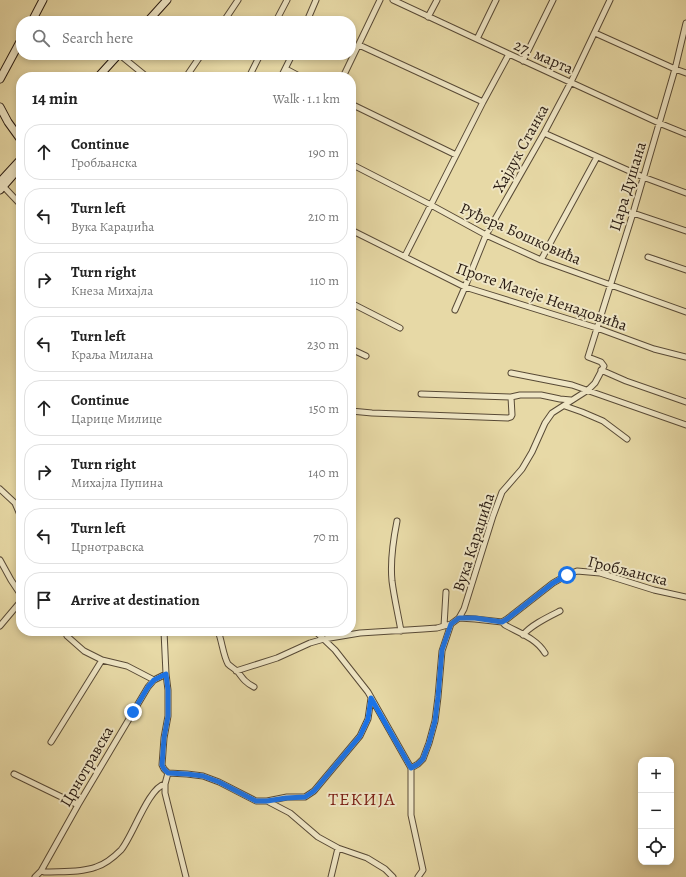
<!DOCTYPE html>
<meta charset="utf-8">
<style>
:root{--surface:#fff;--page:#f2f2f2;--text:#222;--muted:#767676;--line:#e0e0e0}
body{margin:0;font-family:Alegreya,serif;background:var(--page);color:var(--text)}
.controls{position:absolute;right:12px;bottom:12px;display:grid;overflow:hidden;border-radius:8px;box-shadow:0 2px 6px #0003}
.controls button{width:36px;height:36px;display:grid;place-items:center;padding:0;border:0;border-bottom:1px solid var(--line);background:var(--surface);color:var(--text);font:20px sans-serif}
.stop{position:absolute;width:12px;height:12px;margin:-9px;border:3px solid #1a73e8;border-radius:50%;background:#fff}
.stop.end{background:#1a73e8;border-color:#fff;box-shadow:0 1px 4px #0008}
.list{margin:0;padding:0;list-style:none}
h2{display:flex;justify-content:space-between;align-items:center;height:52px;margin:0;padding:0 16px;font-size:17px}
h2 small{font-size:13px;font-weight:400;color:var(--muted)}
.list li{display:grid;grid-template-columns:26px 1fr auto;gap:12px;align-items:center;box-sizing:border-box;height:56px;margin:0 8px 8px;padding:0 8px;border:1px solid var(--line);border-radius:16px}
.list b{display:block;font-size:15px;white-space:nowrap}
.list p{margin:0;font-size:13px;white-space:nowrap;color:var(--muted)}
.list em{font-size:13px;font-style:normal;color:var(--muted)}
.icon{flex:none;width:22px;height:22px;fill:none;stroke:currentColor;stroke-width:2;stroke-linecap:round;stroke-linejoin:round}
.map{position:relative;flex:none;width:686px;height:877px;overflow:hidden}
.search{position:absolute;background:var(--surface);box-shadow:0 2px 6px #0003;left:16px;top:16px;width:340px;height:44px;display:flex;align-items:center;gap:10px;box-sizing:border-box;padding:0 14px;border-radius:16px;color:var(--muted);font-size:15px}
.panel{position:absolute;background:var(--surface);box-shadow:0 2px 6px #0003;left:16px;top:72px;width:340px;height:564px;border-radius:16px}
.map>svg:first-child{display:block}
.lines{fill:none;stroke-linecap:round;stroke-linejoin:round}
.street-casing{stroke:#584a36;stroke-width:7}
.secondary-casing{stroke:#281a11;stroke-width:9}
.street{stroke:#efe6c5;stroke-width:5}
.secondary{stroke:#efe6c5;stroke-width:7}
.route{stroke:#1a73e8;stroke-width:5}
.labels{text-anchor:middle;stroke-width:4;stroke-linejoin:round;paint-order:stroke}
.street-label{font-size:16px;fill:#281a11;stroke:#efe6c5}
.quarter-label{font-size:18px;letter-spacing:1px;fill:#7a1f14;stroke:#efe6c5}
</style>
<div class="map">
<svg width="686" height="877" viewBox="0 0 686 877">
<rect width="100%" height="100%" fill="#e7d9a6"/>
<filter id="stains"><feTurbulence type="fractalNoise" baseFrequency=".005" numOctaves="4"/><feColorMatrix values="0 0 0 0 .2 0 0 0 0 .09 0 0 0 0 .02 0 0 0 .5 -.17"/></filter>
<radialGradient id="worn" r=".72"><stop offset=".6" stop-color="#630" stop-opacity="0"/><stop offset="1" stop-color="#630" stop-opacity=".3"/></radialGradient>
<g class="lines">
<defs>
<path id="street" d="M393,0L509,54L659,123L686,134
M428,17L437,0
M224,21L238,0
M276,21L287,0
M307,21L316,0
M595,33L675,69L686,73
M477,39L496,0
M359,45L483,102
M120,55L147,77
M523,61L553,0
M286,69L301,77
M186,77L201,55
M249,77L260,55
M281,77L292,55
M343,77L380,0
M351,104L456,155
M544,133L643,177L686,193
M351,164L431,205L486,235L541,260L686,312
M3,186L21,205
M633,213L686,231
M351,230L465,287L597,328L654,349L686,357
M405,256L483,102L509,54
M648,257L686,270
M541,260L597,157
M351,303L400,328
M455,310L465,287L486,235L544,133L571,82L610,0
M351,349L366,356
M601,370L626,381L686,402
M511,373L572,385L686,425
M421,394L511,397L520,395H541L560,399L571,400
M565,406L582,412L603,421L627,439
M351,411L372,413L508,418L511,417L512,415L511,397
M0,489L15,503L21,517
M397,521C393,541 390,561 392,581C394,597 398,614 401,631
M0,560L11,580L21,595
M459,618L475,619L502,622L507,619L553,583L567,575L577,571L600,573L654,590L686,597
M502,622L505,625C519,633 536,638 545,653
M0,626L21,601
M444,626L446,592
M65,631L67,636L84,651L102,660L127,666L154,680
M164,631L166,674L168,690V716L164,738L162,765L164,769L168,773L165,784V793L186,877
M218,631C222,641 223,655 228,664C231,667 235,669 238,672C243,679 246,683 254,687
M315,631L335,650L368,692L411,768V815L423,870L418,877
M523,635C531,625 548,617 560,611
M236,671L277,658L310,643L324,639L360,633L423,629L437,628L451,624L459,618L464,609L493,516L502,492L522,469L532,452L545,423L552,413L588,390L595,383L604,366L601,362L588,357L633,213L675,69L686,23
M51,742L102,660
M411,768L418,764L423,759L429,743L435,721L438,697L442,651L451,624
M168,773L187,774L203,776L219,782L256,801H267L290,813L318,837L338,848L367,858L385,869L393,877
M14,774L78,805
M267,801L287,797H305L314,791L360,736L368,719L371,698
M41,871L44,872C61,871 80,873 96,867C106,864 114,857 121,850C133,836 148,788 165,784
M35,877L41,871L78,805L148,687L154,680L166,674
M331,877L338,848"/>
<path id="secondary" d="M32,21L43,0
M148,21L167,0
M98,77L118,55
M0,79L21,40
M0,107L8,122L21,140
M0,182L21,159
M0,190L21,166"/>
</defs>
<!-- street casing -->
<use href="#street" class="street-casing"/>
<!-- secondary casing -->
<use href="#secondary" class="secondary-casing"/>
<!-- street -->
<use href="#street" class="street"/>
<!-- secondary -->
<use href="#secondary" class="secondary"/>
</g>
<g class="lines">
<!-- route -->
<path class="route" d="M133,712L148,687L154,680L166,674L168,690V716L164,738L162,765L164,769L168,773L187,774L203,776L219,782L256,801H267L286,798L305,797L314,791L360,736L368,719L371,698L411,768L418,764L423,759L429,743L435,721L438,697L442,650L451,624L459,618H475L502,622L507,619L553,583L567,575"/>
</g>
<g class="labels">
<!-- street labels -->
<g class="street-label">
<text transform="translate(544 56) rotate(24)" y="6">27. марта</text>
<text transform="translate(520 148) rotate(-61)" y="6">Хајдук Станка</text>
<text transform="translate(627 186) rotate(-73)" y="6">Цара Душана</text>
<text transform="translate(521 233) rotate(24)" y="6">Руђера Бошковића</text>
<text transform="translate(542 296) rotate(19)" y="6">Проте Матеје Ненадовића</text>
<text transform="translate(473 542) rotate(-72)" y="6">Вука Караџића</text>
<text transform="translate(628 570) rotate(14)" y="6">Гробљанска</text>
<text transform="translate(86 766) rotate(-60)" y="6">Црнотравска</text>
</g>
<!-- quarter labels -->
<g class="quarter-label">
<text x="362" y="805">ТЕКИЈА</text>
</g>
</g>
<rect width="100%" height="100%" filter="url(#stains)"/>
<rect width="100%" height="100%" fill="url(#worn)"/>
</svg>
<div class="controls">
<button>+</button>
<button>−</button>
<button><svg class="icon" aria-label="locate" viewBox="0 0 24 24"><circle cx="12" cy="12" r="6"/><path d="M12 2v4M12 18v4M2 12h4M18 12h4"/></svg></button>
</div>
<div class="stop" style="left:567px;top:575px"></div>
<div class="stop end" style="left:133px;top:712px"></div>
<div class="search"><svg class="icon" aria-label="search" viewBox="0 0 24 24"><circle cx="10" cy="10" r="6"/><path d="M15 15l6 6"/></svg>Search here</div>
<section class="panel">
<h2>14 min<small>Walk · 1.1 km</small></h2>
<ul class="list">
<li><svg class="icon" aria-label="ahead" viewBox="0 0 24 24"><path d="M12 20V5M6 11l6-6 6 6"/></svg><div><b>Continue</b><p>Гробљанска</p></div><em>190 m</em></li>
<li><svg class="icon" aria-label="left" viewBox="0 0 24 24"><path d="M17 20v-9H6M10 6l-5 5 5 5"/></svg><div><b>Turn left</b><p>Вука Караџића</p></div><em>210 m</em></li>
<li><svg class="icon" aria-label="right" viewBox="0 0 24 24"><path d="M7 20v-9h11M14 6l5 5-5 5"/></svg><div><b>Turn right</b><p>Кнеза Михајла</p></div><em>110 m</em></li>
<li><svg class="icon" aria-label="left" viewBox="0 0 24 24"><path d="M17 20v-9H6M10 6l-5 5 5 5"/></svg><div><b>Turn left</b><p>Краља Милана</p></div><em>230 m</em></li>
<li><svg class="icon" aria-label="ahead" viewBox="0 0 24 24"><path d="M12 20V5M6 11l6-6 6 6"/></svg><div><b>Continue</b><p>Царице Милице</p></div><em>150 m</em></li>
<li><svg class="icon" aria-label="right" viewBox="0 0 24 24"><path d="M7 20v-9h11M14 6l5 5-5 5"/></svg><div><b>Turn right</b><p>Михајла Пупина</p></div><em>140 m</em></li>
<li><svg class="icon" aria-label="left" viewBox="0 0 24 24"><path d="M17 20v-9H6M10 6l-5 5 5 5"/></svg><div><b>Turn left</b><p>Црнотравска</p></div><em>70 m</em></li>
<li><svg class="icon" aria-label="arrive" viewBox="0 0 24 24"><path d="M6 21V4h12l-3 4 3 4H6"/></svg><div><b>Arrive at destination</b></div></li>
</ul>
</section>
</div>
